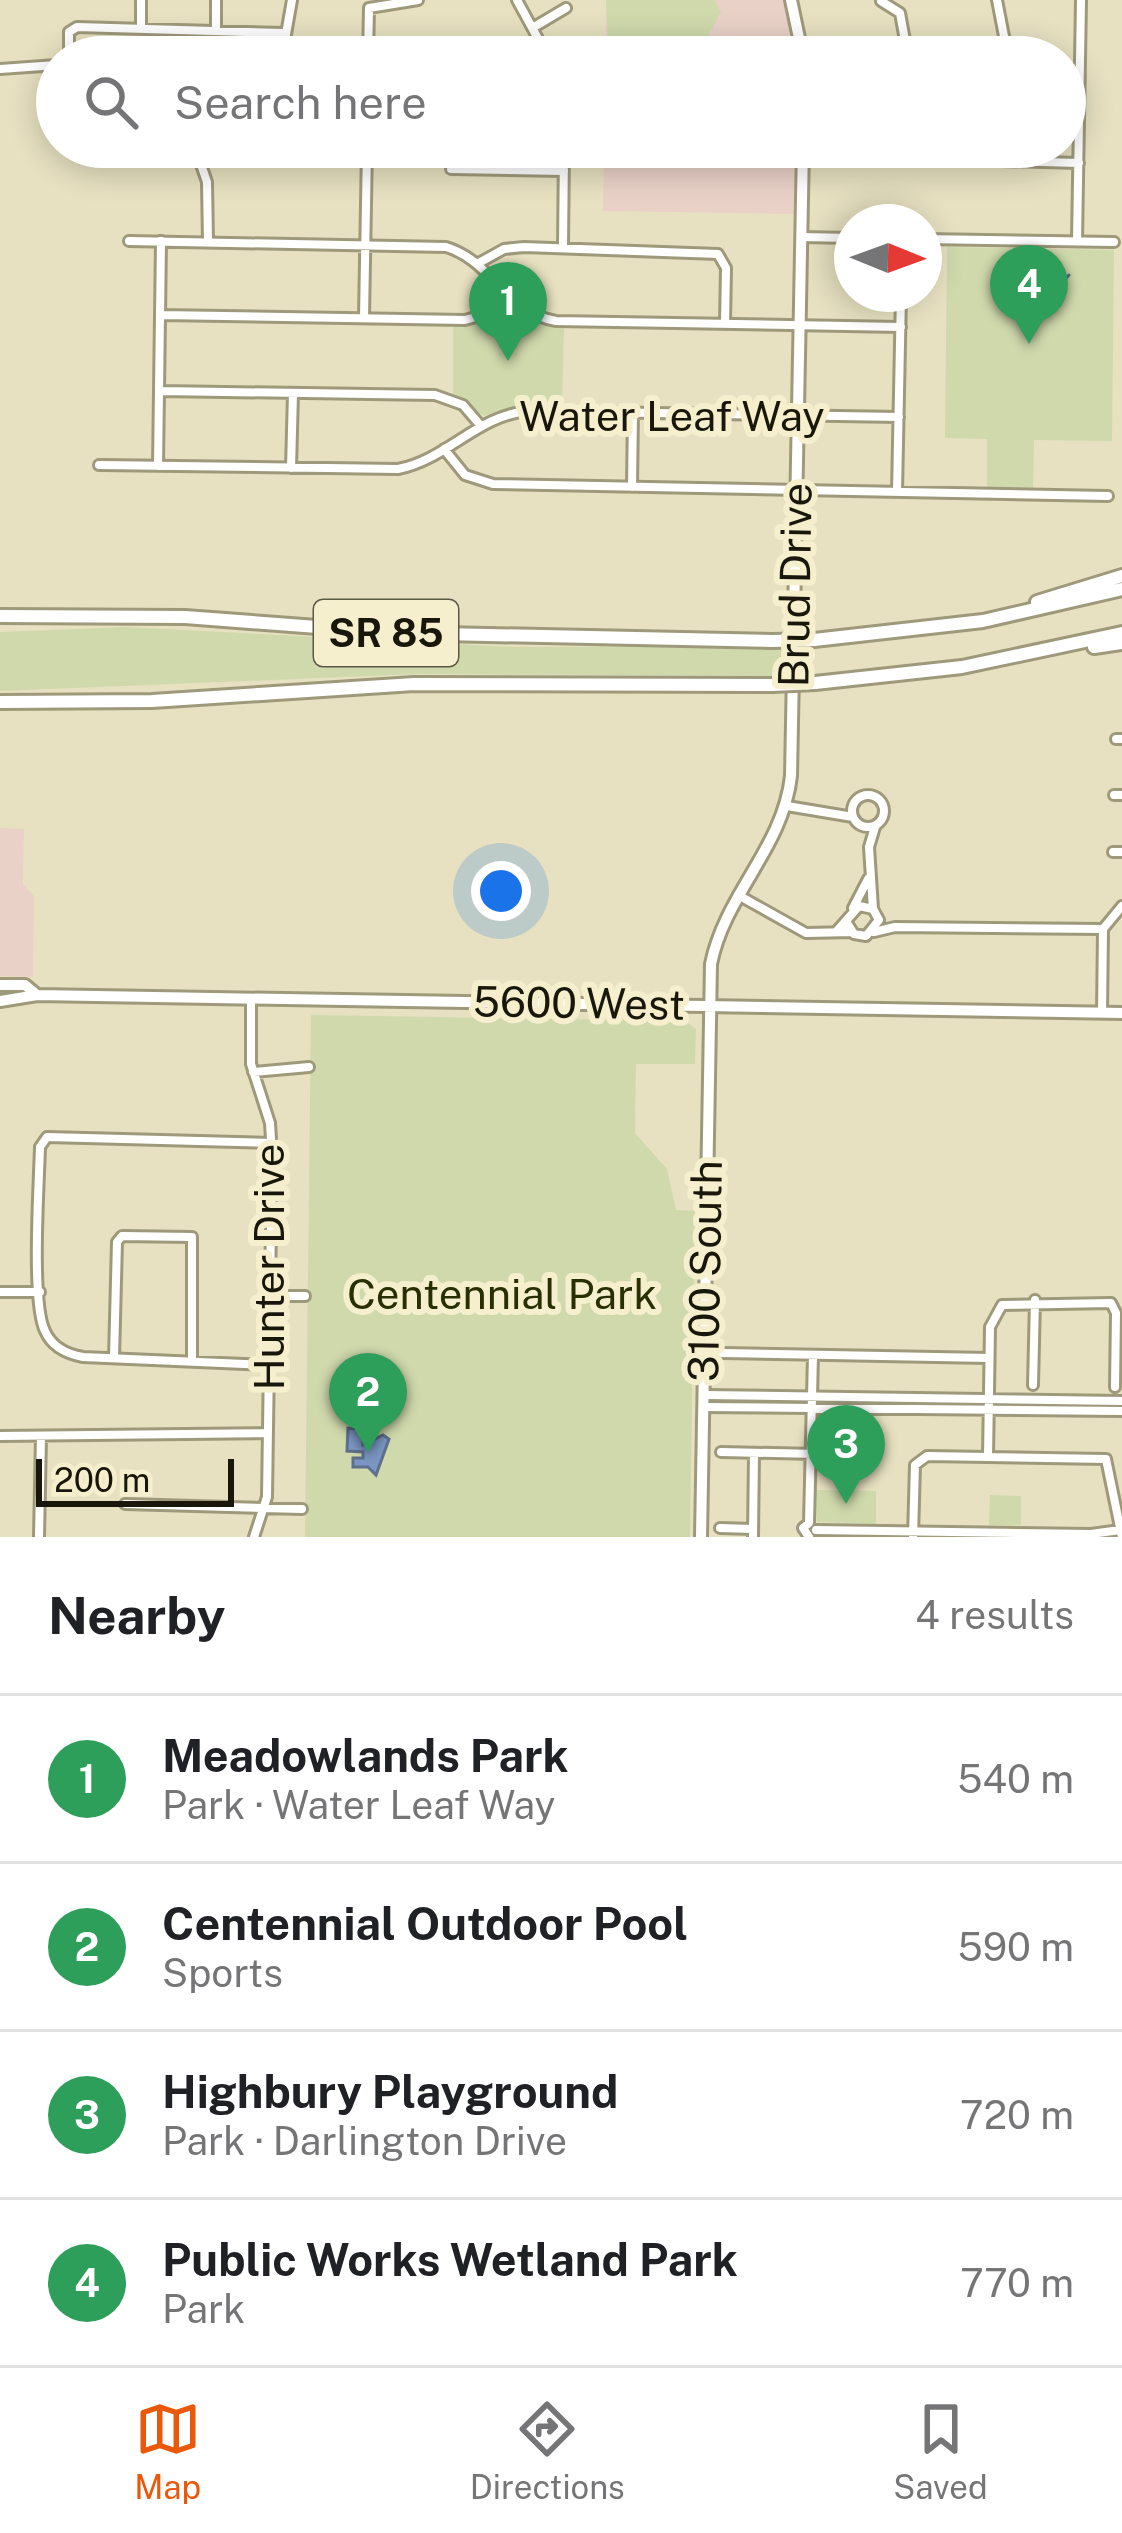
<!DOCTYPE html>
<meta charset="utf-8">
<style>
:root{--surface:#fff;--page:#f2f2f2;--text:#202124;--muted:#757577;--line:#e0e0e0;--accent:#ea580c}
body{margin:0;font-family:"Public Sans",sans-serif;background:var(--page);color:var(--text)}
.compass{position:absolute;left:834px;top:204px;width:108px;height:108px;border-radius:50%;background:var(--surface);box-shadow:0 6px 30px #0003;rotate:91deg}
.scale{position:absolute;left:36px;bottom:30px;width:198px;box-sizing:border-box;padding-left:12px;border:6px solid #19170b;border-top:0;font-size:33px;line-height:42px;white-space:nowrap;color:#19170b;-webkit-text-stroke:9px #f5efce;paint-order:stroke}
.you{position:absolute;left:501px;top:891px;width:42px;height:42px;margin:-30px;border:9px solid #fff;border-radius:50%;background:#1a73e8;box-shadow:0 0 0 18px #1a73e833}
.badge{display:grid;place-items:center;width:78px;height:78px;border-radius:50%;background:var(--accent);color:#fff;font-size:39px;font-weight:700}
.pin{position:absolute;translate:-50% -99px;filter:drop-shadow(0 3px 6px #0008)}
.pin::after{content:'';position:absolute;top:63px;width:42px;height:36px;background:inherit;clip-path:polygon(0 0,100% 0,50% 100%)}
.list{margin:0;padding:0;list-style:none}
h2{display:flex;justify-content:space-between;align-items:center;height:156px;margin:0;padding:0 48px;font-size:51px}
h2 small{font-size:39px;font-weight:400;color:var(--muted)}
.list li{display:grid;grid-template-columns:78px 1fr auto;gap:36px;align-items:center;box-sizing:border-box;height:168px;padding:0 48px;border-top:3px solid var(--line)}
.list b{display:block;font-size:45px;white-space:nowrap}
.list p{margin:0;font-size:39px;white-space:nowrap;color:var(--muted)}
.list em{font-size:39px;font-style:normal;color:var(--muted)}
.icon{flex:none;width:66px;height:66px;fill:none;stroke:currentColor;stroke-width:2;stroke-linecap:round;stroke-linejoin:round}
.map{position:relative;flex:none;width:1122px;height:1537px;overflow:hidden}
.search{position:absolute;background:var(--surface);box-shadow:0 6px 30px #0003;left:36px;right:36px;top:36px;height:132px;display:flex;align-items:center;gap:30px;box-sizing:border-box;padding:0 42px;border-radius:66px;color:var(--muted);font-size:45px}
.sheet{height:828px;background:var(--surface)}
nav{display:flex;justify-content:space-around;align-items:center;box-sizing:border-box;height:168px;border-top:3px solid var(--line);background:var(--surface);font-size:33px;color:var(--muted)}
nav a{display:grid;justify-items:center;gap:6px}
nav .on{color:var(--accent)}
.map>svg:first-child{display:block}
.education{fill:#e9d1c7}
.green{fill:#cfd9ac}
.water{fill:#7b96c3;stroke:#5e708c;stroke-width:3}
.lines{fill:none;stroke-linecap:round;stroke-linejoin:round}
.stream{stroke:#5e708c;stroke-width:3}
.minor-casing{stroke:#9f997b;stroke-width:14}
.major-casing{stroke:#9f997b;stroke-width:16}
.highway-casing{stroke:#9f997b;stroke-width:18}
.minor{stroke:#fff;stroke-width:8}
.major{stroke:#fff;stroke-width:10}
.highway{stroke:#fff;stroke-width:12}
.highway-bridge-casing{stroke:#9f997b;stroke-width:18;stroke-linecap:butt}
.highway-bridge{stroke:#fff;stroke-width:12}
.labels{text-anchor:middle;stroke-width:12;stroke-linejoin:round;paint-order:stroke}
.shield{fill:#f5efce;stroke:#5b5846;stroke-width:3}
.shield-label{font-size:39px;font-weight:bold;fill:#19170b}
.street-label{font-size:42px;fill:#19170b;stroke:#f5efce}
.park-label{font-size:42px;fill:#282f03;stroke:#f5efce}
</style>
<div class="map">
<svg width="1122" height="1537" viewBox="0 0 1122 1537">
<rect width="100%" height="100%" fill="#e7e1c1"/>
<!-- education -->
<path class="education" d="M606,0H784L796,57H606Z
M604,147H795L794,214L603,211Z
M0,828L24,829L23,884L34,896L33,977L0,976Z"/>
<!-- green -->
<path class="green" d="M606,0H714L721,11L698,57L624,52V57H609Z
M947,247L1114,250L1112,441L1034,440L1033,490L987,489V439L945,438Z
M507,307L536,322L564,327L562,405H518L484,416L453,394V327L478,323Z
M125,627L514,647L782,646V676L418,674L0,691V632Z
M311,1015L685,1021L696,1029L695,1064H636L635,1133L667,1169L676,1210L695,1211L690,1537H305Z
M816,1490L876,1491V1524L817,1522Z
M990,1495L1021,1496V1525H989Z"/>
<!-- water -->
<path class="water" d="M348,1428L362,1429L363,1445L383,1435L389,1439L376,1475L368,1467H353V1458H363V1452L347,1451Z"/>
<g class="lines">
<!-- stream -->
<path class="stream" d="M992,282L1016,300L1060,285L1069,275"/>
<defs>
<path id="minor" d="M517,0L548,57
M997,0L1008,57
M881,1L900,13L908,57
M534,27L566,8
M141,28V0
M216,28V0
M69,57V32L77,27L283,33
M282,57L292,0
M368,57L369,8L418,0
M0,69L57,65
M195,147L207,182L208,242
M889,158L1079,163
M282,160L286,147
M451,169L564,171
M801,237L852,238
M924,239L1114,242
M129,241L446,247C491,260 507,313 556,321L901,327
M1077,241L1081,0
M563,247L564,147
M477,264L504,249L524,247L718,254L726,268L725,324
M160,315L465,320L483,315L508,297
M364,318L367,147
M160,391L435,395L463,405L481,426
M444,449L465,475L493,484L1108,496
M99,465L398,469C446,460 478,415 528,411L899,417
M158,466L161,241
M291,468L293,393
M632,487L633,412
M897,492L901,294
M1116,739H1122
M1114,795H1122
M852 811a16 16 0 1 1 32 0a16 16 0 1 1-32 0Z
M787,806L853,817
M1113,852H1122
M738,895L806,933L852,932
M853,908L868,879
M873,909L869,847L875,827
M836,932L859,906L873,909L879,920L866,936L854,934L847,923
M874,932L895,927L1103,929
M251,999V1064L270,1123L272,1155L267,1497L254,1537
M1102,1013L1103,929L1122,906
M253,1072L309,1067
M0,1292H40
M270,1296H305
M722,1353L989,1358
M114,1358L117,1242L122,1236L192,1237V1359
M269,1365L83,1357C66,1354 52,1347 45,1331C31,1303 39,1184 40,1147L47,1137L272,1143
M1033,1385L1035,1300
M704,1395L1122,1401
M703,1407L1122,1411
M0,1436L268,1433
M721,1452L862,1455
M988,1457L990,1327L1002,1305L1111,1303L1116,1313L1115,1387
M125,1504L302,1509
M720,1528L753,1529
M816,1530L1091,1534L1120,1530
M39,1537L41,1437
M753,1537L754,1453
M809,1537L803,1528L809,1523L813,1355
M913,1537L915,1465L927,1456L1106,1459L1122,1537"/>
<path id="major" d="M791,0L803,57
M0,985H25L37,995
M0,1001L37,995L1122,1013
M701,1537L711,964C725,894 783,848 791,776L803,147"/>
<path id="highway" d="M1037,602L1122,576
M0,616L185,617L397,633L772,641
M814,640L983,621L1122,589
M1094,647L1122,643
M815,683L962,667L1122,633
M0,702L152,701L414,684L772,685"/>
</defs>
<!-- minor casing -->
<use href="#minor" class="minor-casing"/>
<!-- major casing -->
<use href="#major" class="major-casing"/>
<!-- highway casing -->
<use href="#highway" class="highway-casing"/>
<!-- minor -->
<use href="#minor" class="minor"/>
<!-- major -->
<use href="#major" class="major"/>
<!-- highway -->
<use href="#highway" class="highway"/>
<defs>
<path id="highway-bridge" d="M772,641L814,640
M772,685L815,683"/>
</defs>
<!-- highway-bridge casing -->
<use href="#highway-bridge" class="highway-bridge-casing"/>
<!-- highway-bridge -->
<use href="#highway-bridge" class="highway-bridge"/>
</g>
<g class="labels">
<!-- shield labels -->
<rect class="shield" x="314" y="600" width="144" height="66" rx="9"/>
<g class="shield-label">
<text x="386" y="647">SR 85</text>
</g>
<!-- street labels -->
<g class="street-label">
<text x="672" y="431">Water Leaf Way</text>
<text transform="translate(795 585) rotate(-89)" y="15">Brud Drive</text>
<text transform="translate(579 1003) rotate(1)" y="15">5600 West</text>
<text transform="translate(269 1267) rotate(-90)" y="15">Hunter Drive</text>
<text transform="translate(705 1271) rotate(-89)" y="15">3100 South</text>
</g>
<!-- park labels -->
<g class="park-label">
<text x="502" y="1309">Centennial Park</text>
</g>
</g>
</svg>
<svg class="compass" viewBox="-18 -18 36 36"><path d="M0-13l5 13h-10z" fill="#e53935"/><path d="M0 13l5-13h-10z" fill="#757577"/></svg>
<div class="scale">200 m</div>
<div class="you"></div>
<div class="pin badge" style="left:508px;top:361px;background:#2e9e5b">1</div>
<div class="pin badge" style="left:368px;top:1452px;background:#2e9e5b">2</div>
<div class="pin badge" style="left:846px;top:1504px;background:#2e9e5b">3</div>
<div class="pin badge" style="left:1029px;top:344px;background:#2e9e5b">4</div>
<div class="search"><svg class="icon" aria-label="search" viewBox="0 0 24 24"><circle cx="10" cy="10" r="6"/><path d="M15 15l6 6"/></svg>Search here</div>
</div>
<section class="sheet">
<h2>Nearby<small>4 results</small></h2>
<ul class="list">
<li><span class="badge" style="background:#2e9e5b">1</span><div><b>Meadowlands Park</b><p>Park · Water Leaf Way</p></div><em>540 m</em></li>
<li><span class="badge" style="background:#2e9e5b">2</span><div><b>Centennial Outdoor Pool</b><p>Sports</p></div><em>590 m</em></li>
<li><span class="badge" style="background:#2e9e5b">3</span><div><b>Highbury Playground</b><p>Park · Darlington Drive</p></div><em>720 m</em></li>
<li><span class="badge" style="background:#2e9e5b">4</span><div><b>Public Works Wetland Park</b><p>Park</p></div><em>770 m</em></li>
</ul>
</section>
<nav>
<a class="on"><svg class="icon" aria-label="map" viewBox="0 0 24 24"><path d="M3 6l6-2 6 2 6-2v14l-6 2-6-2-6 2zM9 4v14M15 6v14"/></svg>Map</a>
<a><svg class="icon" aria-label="directions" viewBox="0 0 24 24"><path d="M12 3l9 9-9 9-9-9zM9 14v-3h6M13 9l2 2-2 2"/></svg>Directions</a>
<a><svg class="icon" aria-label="saved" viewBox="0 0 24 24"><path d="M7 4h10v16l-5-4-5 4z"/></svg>Saved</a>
</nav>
